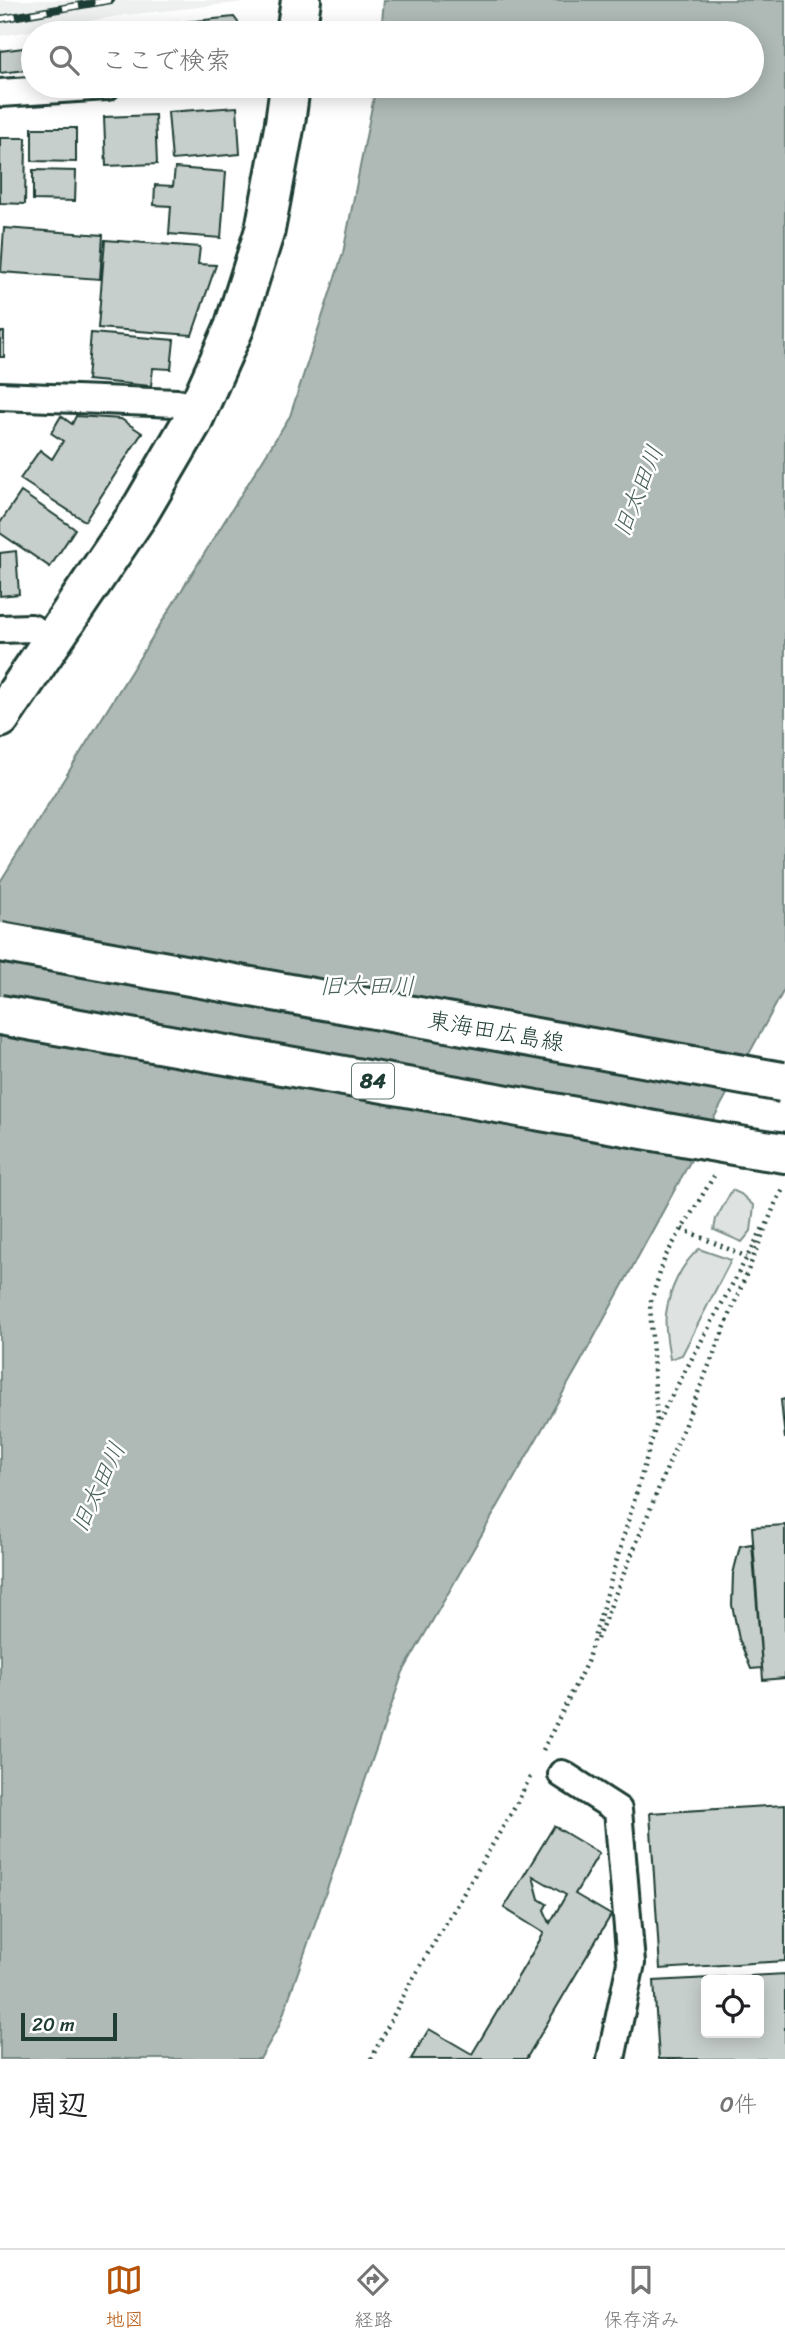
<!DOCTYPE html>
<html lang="ja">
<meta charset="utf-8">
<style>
:root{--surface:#fff;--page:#f6f6f6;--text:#202124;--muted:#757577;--line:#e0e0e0;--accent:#b45309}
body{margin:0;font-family:Sriracha,"Klee One",sans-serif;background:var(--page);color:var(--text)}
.controls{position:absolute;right:21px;bottom:21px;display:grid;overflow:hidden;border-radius:7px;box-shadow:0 4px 18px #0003}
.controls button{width:63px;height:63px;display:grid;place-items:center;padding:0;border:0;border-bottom:2px solid var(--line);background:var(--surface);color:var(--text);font:35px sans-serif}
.scale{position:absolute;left:21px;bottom:18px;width:96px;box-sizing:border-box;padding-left:7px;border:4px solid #1f3d34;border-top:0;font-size:19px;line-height:24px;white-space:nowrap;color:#1f3d34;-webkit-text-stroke:5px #fff;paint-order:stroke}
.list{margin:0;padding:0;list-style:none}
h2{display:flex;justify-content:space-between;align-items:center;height:91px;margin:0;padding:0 28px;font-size:30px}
h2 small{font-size:23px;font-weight:400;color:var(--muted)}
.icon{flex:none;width:38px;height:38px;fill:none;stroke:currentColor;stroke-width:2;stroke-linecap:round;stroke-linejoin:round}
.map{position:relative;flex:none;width:785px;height:2059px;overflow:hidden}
.search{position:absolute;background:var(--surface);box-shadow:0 4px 18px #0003;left:21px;right:21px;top:21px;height:77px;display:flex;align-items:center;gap:18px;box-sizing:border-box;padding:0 24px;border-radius:38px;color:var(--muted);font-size:26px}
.sheet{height:189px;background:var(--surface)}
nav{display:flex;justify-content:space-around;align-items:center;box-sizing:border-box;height:98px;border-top:2px solid var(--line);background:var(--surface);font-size:19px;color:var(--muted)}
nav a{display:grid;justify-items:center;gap:4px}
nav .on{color:var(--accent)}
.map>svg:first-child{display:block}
.built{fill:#eef1f0}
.green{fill:#dee3e2;stroke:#7e908b;stroke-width:2}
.water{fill:#afbab7;stroke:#758883;stroke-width:2}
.building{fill:#c7cfcc;stroke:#1f3d34;stroke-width:2;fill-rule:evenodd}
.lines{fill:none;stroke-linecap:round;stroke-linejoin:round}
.street-casing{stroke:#1f3d34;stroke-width:32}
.secondary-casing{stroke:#1f3d34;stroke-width:44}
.primary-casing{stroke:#1f3d34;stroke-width:44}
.path{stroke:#1f3d34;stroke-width:4.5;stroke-dasharray:2 5;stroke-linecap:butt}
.street{stroke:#fff;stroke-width:26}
.secondary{stroke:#fff;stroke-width:38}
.primary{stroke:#fff;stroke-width:38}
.rail-casing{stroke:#1f3d34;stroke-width:8}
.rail{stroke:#fff;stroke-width:5;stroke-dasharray:16;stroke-linecap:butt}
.primary-bridge-casing{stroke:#1f3d34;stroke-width:44;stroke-linecap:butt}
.primary-bridge{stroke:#fff;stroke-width:38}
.labels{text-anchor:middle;stroke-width:5;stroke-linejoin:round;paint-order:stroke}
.shield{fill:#fff;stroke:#627771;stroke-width:2}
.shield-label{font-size:21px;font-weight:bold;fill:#1f3d34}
.street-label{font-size:23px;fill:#1f3d34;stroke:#fff}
.water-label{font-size:24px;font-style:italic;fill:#4a625b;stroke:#fff}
</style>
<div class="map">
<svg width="785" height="2059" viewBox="0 0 785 2059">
<rect width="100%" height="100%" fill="#fff"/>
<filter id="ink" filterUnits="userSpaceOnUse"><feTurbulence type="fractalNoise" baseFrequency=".0143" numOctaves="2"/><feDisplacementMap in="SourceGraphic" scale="14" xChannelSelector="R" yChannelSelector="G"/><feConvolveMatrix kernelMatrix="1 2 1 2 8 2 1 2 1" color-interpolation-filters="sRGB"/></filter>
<g filter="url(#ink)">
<!-- built -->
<path class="built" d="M0,0H265L125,15L0,36Z"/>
<!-- green -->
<path class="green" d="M732,1190L741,1194L754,1206L751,1231L742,1242L714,1230L716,1219Z
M699,1249L731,1260L682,1355L670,1359C668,1345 664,1328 666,1314C669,1291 681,1264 699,1249Z"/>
<!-- water -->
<path class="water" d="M384,0H785V988L580,1363L403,1672L279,2026L260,2059H0V882L290,416L343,253L376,86H752V33H381Z"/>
<!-- building -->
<path class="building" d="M234,17L246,33H116V29Z
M23,48L26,70L0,73V51Z
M237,107L240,154L172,160L168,112Z
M155,115L157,164L106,166L104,117Z
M32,128H76V162L32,161Z
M0,138H26L25,204L0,203Z
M175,168L226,172L221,238L169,234L171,206L154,205L155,185L173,186Z
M33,170L76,171L75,201L33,200Z
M4,228L103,235L100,279L1,272Z
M105,240L200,247L198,264L216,265L192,335L98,328Z
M0,332H4V357H0Z
M91,333L174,340L171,369L153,368L151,386L87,380Z
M61,416L72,424L76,416L121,419L142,433L85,521L20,479L40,450L52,459L63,441L51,433Z
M21,492L75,529L50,567L0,533V523Z
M16,551L19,594L0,596V553Z
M785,1399V1439L781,1400Z
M785,1525V1678L763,1680L752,1527Z
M752,1544L762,1668L751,1669L739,1639L732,1605L733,1574L740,1546Z
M785,1805V1961L660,1969L650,1813Z
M554,1826L599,1853L575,1894L611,1915L526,2059H411L429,2029L472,2054L544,1933L504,1908ZM533,1876L566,1895L550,1923L544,1910L547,1904L539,1899Z
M785,1974V2059H659L654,1981ZM706,1980H759V2033H706Z"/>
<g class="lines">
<defs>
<path id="street" d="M0,93L107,86
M0,396L177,403L199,407
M0,629L31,628L53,639
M562,1774L618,1810L631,1963L611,2059"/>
<path id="secondary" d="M296,33L301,0
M0,718L140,511L192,422L234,328L265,230L285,123L290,86"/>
<path id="primary" d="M745,1147L785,1153"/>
</defs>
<!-- street casing -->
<use href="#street" class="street-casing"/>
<!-- secondary casing -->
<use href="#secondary" class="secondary-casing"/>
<!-- primary casing -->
<use href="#primary" class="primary-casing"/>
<!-- path -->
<path class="path" d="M682,1229L747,1257
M658,1421L764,1226
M597,1639L776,1202L784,1188
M543,1750L587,1662L657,1422L650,1304L665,1257L714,1176
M371,2059L409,1985L515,1807L532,1773"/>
<!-- street -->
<use href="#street" class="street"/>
<!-- secondary -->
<use href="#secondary" class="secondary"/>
<!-- primary -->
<use href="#primary" class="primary"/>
<defs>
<path id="rail" d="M0,19L111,0"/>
</defs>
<!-- rail casing -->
<use href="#rail" class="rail-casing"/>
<!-- rail -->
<use href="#rail" class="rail"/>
<defs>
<path id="primary-bridge" d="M0,942L782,1082
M0,1015L745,1147"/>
</defs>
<!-- primary-bridge casing -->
<use href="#primary-bridge" class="primary-bridge-casing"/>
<!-- primary-bridge -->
<use href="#primary-bridge" class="primary-bridge"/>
</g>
</g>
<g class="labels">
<!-- shield labels -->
<rect class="shield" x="352" y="1063.5" width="42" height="35" rx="5"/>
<g class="shield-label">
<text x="373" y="1088">84</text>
</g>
<!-- street labels -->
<g class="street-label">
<text transform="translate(496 1031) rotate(10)" y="8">東海田広島線</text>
</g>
<!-- water labels -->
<g class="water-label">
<text transform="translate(638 491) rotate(-68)" y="8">旧太田川</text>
<text x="367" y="994">旧太田川</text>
<text transform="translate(98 1487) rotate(-65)" y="8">旧太田川</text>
</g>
</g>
</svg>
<div class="controls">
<button><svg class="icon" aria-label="locate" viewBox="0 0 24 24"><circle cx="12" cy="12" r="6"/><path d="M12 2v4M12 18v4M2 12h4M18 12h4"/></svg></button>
</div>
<div class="scale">20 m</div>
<div class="search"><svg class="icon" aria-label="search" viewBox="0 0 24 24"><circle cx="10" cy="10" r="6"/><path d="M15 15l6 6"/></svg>ここで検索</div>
</div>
<section class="sheet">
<h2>周辺<small>0件</small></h2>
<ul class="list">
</ul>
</section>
<nav>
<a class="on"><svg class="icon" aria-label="map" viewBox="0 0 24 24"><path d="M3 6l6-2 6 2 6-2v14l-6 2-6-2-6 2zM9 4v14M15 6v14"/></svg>地図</a>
<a><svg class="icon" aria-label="directions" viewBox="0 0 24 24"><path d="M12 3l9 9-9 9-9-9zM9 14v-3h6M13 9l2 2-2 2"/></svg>経路</a>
<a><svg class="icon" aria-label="saved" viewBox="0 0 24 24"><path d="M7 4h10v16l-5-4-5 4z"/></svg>保存済み</a>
</nav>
